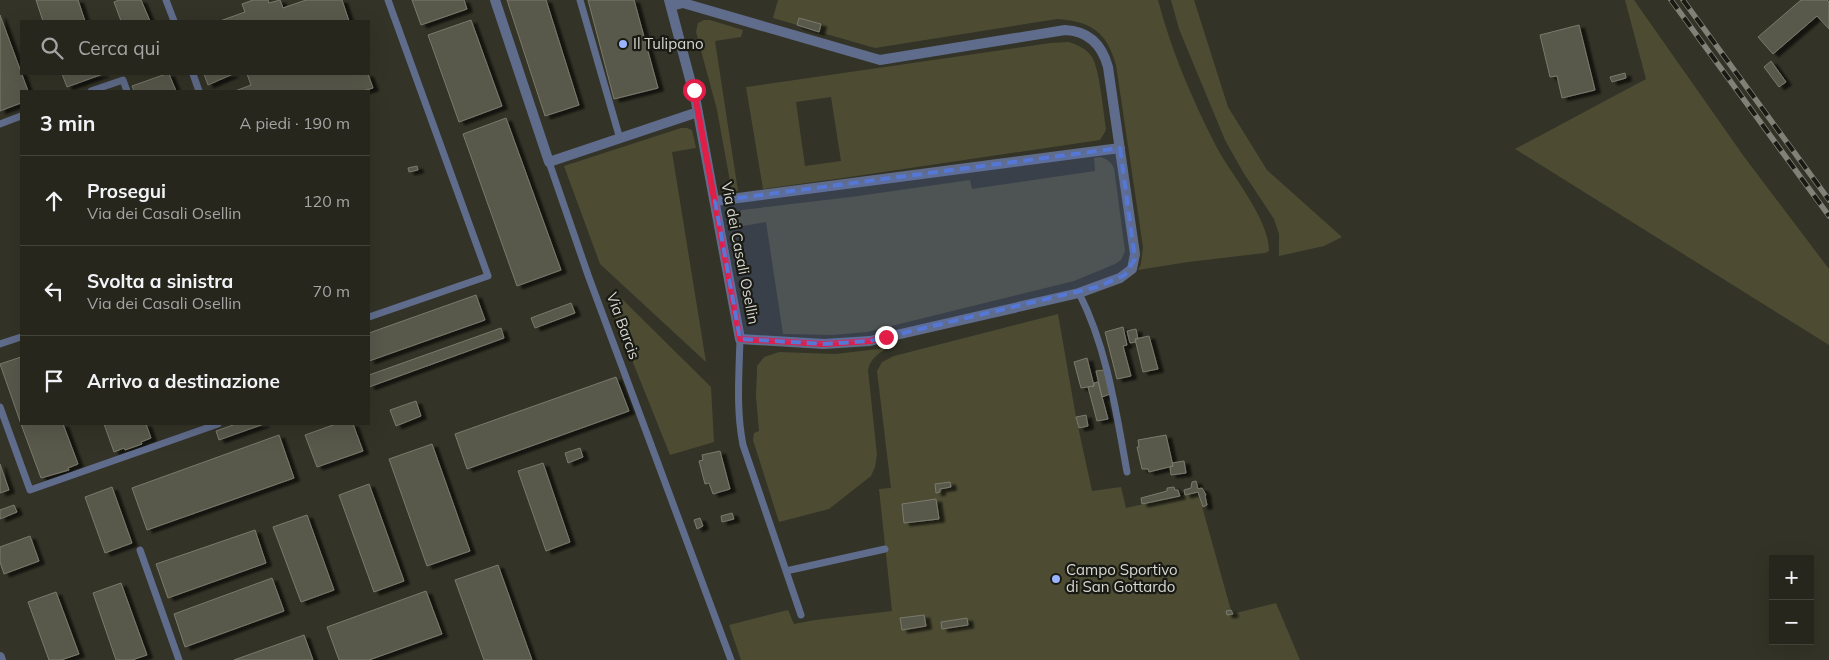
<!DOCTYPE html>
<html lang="it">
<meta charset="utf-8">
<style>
:root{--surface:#26261d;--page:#32322a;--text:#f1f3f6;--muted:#a4a5a4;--line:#42433b}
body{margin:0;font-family:Mulish,sans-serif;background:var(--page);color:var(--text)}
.controls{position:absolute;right:15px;bottom:15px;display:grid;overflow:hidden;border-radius:0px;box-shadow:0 5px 20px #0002}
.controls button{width:45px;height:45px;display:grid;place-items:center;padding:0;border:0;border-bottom:1px solid var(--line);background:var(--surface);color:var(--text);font:25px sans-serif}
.stop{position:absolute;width:15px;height:15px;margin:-11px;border:4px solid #e11d48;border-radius:50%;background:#fff}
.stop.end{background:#e11d48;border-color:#fff;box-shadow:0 1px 5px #0008}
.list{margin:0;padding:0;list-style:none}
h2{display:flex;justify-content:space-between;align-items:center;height:65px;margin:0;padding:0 20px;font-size:21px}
h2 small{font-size:16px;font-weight:400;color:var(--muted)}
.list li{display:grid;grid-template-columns:32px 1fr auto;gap:15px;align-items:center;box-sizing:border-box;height:90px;padding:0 20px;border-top:1px solid var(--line)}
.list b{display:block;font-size:19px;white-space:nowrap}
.list p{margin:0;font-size:16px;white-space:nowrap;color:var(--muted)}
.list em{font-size:16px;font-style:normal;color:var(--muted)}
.icon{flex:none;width:28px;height:28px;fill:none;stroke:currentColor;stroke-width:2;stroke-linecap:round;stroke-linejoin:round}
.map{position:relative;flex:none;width:1829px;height:660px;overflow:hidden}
.search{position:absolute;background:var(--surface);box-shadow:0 5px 20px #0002;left:20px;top:20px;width:350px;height:55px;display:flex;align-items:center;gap:12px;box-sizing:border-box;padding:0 18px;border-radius:0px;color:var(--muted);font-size:19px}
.panel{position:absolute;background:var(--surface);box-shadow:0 5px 20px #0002;left:20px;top:90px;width:350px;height:335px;border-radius:0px}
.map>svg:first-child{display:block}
.green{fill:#4d4c33;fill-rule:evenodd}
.building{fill:#58584b;stroke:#7a7a6d;filter:url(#shadow)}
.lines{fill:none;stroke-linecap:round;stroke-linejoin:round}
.service{stroke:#606c8b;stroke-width:7}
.minor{stroke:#606c8b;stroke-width:10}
.rail-casing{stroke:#818177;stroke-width:5.5}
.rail{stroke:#1a1a15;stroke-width:4;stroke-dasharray:11;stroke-linecap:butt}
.route{stroke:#e11d48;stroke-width:6}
.marked{fill:#5577d6;fill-opacity:0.2;stroke:#5577d6;stroke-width:4;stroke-dasharray:10 6;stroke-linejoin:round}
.poi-dot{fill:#9ab5fd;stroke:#1a1a15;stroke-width:2}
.labels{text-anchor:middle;stroke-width:4.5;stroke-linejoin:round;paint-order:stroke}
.poi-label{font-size:15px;fill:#d7d7d0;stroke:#1a1a15;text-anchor:start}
.street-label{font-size:15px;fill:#d7d7d0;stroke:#1a1a15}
</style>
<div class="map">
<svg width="1829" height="660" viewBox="0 0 1829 660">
<defs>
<filter id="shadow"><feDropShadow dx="5.5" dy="3" stdDeviation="1" flood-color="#0009"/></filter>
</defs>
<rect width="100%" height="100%" fill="#333327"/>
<!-- green -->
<path class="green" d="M778,0H1158C1171,50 1192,99 1216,146C1231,175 1269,218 1269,251L1265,253L1188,262L1138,270L1141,264L1143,247L1116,65C1107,32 1091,21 1057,19L875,48L819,32L821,24L799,18L797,25L773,18Z
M1171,0H1194L1228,107L1267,170L1342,237L1324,246L1279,256V234L1274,219L1243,172L1225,140L1179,29Z
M1625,0H1634L1745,158L1829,269V345L1515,149L1646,79Z
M704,20H710L743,30L741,37L715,41L738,191H734L731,187L717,110L696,32L698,23Z
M1069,42C1078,45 1087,49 1092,57C1100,71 1103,111 1106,128L1105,132L1100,140L843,178L763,189L746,87L1051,43ZM831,97L841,161L805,166L796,102Z
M681,128H687L692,130L696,148L672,152L706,362L600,264L564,166Z
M1100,157C1107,159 1110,161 1114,168L1125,251L1121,260L1115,264L1074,281L867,332L833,335L783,334L766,222L738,227L737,214L742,210L851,197L970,180L972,189L1095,171L1094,158Z
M614,296L620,297L711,387L714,442L670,455L610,305V298Z
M1058,314L1076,417L1092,491L1121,487L1126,508L1198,492L1232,614L1276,603L1300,660H741L729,625L788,610L794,624L815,620L892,611L879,489L891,488L877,371L882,362L894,356Z
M887,348C878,354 871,358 868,370L877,455L875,467L871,476L829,509L779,522L753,440L754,433L759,431L756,396L757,371V366L764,357L779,352L835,354Z"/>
<!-- building -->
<path class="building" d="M36,0H78L85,21H43Z
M119,0H141L150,21H121L114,2Z
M253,0H268L269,3L280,0L283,8L306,0H342L349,21H220L245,12L242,4Z
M412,0H464L467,9L421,25Z
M507,0H546L579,105L545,116Z
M588,0H634L658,88L614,99Z
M1801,0H1827L1829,2V29L1817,16L1773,54L1758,37Z
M0,15L28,91H21V103L0,111Z
M799,18L821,24L819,32L797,25Z
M471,20L502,106L459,122L428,35Z
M1579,25L1595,90L1562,98L1557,76L1550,77L1540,35Z
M1771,61L1786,82L1779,87L1764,67Z
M1625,73L1626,78L1612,82L1610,77Z
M62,74H103L67,87Z
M166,74H169L176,91H134L132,86Z
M204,74H233L208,85Z
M247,74H368L373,88L363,91H235L251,85Z
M506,118L561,270L517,286L463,134Z
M417,166L418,170L409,172L408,168Z
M476,295L485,320L369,361V333Z
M571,303L575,313L535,328L531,318Z
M1123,327L1127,345L1123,346L1131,376L1117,379L1105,332Z
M501,328L504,338L369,387V375Z
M1136,329L1138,339H1135L1136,342L1130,343L1127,331Z
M1149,336L1158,369L1143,372L1135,339Z
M21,357V424L0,364Z
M1087,358L1094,386L1081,388L1074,362Z
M1104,370L1110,394L1102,397L1096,371Z
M616,377L629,411L467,469L455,434Z
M1098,382L1108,419L1097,421L1088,387L1094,386V383Z
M416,401L421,416L396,426L390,410Z
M1086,415L1088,426L1079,428L1076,417Z
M21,424H63L78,464L68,468L69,470L41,478Z
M104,424H146L151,438L141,442L142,444L125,450L124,448L114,452Z
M236,424H264L219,440L216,431Z
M336,424H353L363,451L317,467L305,435Z
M279,435L294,478L147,530L132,488Z
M1166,435L1173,466L1149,472L1148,469H1142L1137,447H1139L1138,440Z
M432,444L470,551L427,566L389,459Z
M580,448L583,457L568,463L565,453Z
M720,451L730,489L713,494L709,483L705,484L699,461L703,460L702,455Z
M1184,461L1186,473L1171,475L1170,467L1173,466L1172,463Z
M543,463L570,542L546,551L518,471Z
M0,464L9,490L0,493Z
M1196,481L1198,489L1202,488L1206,495L1205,496L1207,505L1203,507L1198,492L1185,495L1184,490L1191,488L1192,482Z
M950,482L951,487L940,489V492L936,493L935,484Z
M369,484L404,581L374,592L339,495Z
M112,487L132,543L105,553L85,497Z
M1174,487L1175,490H1178L1180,496L1142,504L1141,498L1167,491V488Z
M936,499L939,519L904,523L902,504Z
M14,505L17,512L0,519V510Z
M732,513L734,519L722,522L721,516Z
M307,515L334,590L301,602L273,527Z
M700,518L703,526L697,529L694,520Z
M255,530L266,563L168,598L156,564Z
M30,536L39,561L4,574L0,562V547Z
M498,565L532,660H484L455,580Z
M272,578L284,611L185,647L174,614Z
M121,583L147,655L132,660H116L93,593Z
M426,591L442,634L369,660H339L327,627Z
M56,592L79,654L61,660H49L28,602Z
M1231,610L1233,614L1227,615L1226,611Z
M924,615L926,626L902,630L900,618Z
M967,618L968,625L942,629L941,622Z
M304,635L313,660H234Z"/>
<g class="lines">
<!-- service -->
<path class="service" d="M166,0L174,21
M580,0L620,139
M193,74L199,91
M91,91L123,80L127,91
M0,124L21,116
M549,162L588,275L731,660
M1079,293C1107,348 1116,411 1127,472
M369,317L488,276L388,0
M740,339C739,374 736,410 743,445L801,615
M0,344L21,337
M0,407L30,490L218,424
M140,550L179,660
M786,571L885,549"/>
<!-- minor -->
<path class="minor" d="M495,0L549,162L698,112
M669,0L696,102L740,339L824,344L870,341L1079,293L1120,278L1132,269L1135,254L1108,67C1102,45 1089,31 1065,30L880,60L683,3L671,6
M715,201L1120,148
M0,657L1,660"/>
<defs>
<path id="rail" d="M1671,0L1829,216
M1683,0L1829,200"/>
</defs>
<!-- rail casing -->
<use href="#rail" class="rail-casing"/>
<!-- rail -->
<use href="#rail" class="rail"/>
</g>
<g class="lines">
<!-- route -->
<path class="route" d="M694,90L740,339L824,344L870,341L886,337"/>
</g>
<!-- marked area -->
<path class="marked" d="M1120,148L1135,259L1125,275L1097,287L870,341L824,344L740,339L715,201Z"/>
<!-- markers -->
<g class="poi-dot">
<circle cx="623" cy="44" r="5"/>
<circle cx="1056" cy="579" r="5"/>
</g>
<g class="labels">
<!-- poi labels -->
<g class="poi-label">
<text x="633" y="49">Il Tulipano</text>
<text x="1066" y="575">Campo Sportivo<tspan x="1066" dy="17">di San Gottardo</tspan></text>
</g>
<!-- street labels -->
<g class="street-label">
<text transform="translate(740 253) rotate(79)" y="5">Via dei Casali Osellin</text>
<text transform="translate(623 326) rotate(70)" y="5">Via Barcis</text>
</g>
</g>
</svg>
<div class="controls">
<button>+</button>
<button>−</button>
</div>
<div class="stop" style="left:694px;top:90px"></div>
<div class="stop end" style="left:886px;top:337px"></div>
<div class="search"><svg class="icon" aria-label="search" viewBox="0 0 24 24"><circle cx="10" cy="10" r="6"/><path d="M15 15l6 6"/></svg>Cerca qui</div>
<section class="panel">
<h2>3 min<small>A piedi · 190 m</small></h2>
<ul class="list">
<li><svg class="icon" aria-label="ahead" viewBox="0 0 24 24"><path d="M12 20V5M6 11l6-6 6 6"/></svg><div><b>Prosegui</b><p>Via dei Casali Osellin</p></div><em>120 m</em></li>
<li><svg class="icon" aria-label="left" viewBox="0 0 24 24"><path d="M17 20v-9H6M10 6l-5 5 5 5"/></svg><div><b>Svolta a sinistra</b><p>Via dei Casali Osellin</p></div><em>70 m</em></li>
<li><svg class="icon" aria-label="arrive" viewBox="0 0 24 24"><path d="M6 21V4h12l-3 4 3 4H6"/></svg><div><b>Arrivo a destinazione</b></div></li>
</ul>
</section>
</div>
